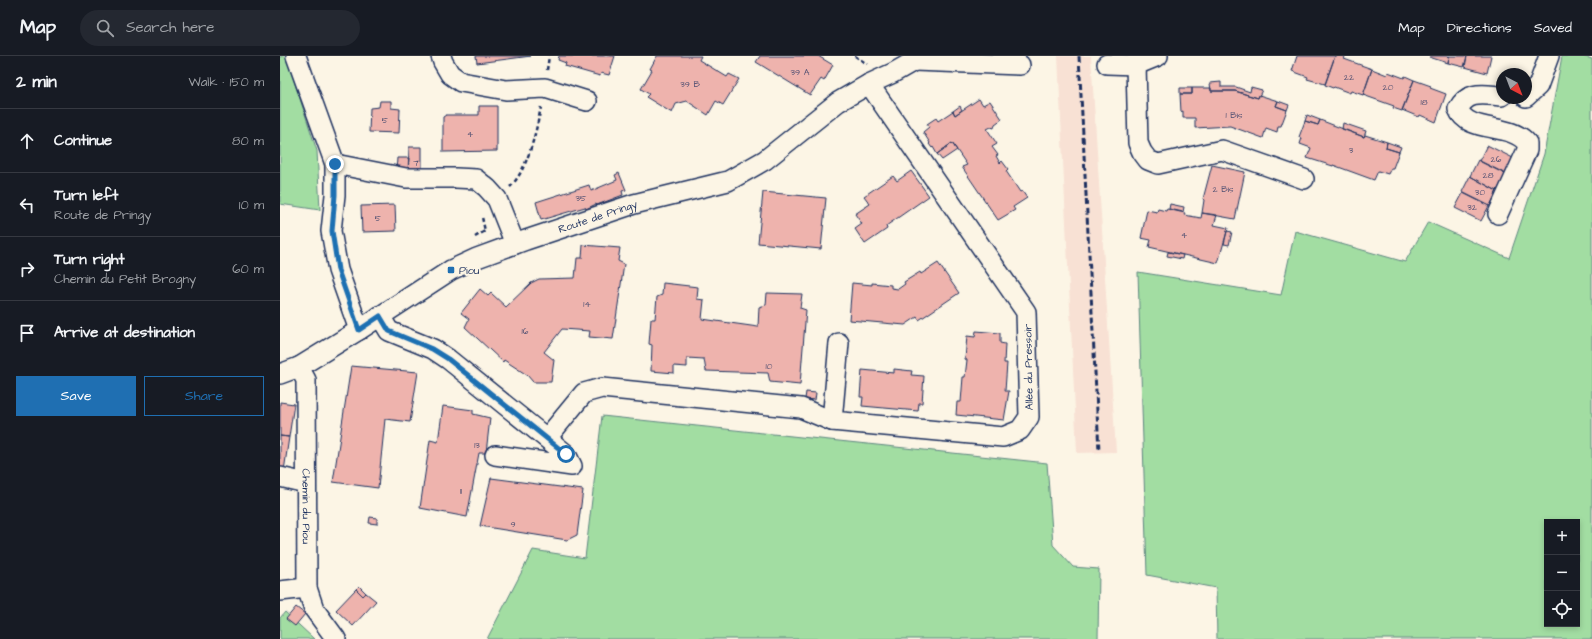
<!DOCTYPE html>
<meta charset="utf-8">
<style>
:root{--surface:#171b24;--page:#242831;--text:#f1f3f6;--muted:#9ea1a6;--line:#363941;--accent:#1f6fb2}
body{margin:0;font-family:"Architects Daughter",sans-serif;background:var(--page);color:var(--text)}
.controls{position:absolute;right:12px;bottom:12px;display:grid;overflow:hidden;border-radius:0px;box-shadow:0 2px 6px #0003}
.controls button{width:36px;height:36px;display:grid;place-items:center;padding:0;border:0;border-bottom:1px solid var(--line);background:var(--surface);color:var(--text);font:20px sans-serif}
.compass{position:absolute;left:1216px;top:12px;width:36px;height:36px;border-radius:50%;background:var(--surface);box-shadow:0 2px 6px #0003;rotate:138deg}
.stop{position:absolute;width:12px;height:12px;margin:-9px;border:3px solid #1f6fb2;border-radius:50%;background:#fff}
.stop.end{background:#1f6fb2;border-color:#fff;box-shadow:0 1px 4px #0008}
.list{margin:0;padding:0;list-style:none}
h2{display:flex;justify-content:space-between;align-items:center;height:52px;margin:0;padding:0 16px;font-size:17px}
h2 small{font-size:13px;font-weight:400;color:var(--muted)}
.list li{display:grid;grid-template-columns:26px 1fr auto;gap:12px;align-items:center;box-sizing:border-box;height:64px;padding:0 16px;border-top:1px solid var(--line)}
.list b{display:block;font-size:15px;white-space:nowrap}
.list p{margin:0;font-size:13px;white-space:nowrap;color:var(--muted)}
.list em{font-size:13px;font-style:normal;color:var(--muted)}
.actions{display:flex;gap:8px;padding:12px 16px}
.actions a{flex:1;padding:9px 0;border:1px solid var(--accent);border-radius:0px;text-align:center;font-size:14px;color:var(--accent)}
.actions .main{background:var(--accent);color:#fff}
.icon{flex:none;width:22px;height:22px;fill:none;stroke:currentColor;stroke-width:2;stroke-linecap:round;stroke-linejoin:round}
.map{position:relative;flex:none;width:1312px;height:583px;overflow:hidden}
header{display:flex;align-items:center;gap:24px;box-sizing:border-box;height:56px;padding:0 20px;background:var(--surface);border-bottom:1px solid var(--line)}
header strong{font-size:19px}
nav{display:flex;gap:22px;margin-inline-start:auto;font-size:14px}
.search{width:280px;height:36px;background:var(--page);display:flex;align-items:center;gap:10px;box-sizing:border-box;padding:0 14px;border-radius:22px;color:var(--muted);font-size:15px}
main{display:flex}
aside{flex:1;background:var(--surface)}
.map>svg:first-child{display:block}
.built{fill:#f8e1d4}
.green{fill:#a2dda2;stroke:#5e8680;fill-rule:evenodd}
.building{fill:#eeb3ad;stroke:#1b2f5e}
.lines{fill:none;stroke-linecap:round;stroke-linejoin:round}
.minor-casing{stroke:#1b2f5e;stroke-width:22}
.path{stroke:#1b2f5e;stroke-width:2.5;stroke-dasharray:4 3;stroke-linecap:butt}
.minor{stroke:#fcf5e5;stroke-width:19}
.rail{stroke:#1b2f5e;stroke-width:3;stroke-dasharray:6 3;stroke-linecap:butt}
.route{stroke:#1f6fb2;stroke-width:5}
.poi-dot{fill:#1f6fb2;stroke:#fcf5e5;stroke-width:1.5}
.labels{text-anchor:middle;stroke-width:4;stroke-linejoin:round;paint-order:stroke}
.number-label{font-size:9px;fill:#505072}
.street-label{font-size:11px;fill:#1b2f5e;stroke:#fcf5e5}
.poi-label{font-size:11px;fill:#1b2f5e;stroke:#fcf5e5;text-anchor:start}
</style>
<header>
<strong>Map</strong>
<div class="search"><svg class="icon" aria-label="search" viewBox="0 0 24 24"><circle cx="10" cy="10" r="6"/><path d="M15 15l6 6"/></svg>Search here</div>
<nav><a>Map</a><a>Directions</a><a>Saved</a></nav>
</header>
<main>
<aside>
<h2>2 min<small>Walk · 150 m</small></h2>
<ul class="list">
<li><svg class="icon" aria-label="ahead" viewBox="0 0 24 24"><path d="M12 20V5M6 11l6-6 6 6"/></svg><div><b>Continue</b></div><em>80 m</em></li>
<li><svg class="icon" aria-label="left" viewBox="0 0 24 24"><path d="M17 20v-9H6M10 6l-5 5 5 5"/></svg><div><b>Turn left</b><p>Route de Pringy</p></div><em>10 m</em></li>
<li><svg class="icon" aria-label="right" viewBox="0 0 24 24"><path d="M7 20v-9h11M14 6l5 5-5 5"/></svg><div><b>Turn right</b><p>Chemin du Petit Brogny</p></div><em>60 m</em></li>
<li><svg class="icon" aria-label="arrive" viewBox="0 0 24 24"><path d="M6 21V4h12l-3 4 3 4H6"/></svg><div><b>Arrive at destination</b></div></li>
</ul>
<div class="actions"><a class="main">Save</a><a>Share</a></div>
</aside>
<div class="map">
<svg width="1312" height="583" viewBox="0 0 1312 583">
<rect width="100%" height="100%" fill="#fcf5e5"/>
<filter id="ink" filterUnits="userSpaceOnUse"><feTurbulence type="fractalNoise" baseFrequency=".025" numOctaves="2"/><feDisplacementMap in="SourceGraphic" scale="8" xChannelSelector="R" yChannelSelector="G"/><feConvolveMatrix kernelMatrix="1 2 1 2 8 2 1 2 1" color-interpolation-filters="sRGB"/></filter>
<g filter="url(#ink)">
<!-- built -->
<path class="built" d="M778,0H811L836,396L797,397Z"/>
<!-- green -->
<path class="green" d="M0,0H6L37,95L40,154L0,148Z
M1282,0H1302L1312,3V583H937L936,532L867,519L858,216L1001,239L1015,175L1125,206L1148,166L1229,202L1264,98ZM1267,466H1297V568H1267Z
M322,360L767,407L773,489L793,511L819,513L818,583H207L253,494L305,502Z
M5,556L34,583H0V562Z"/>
<!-- building -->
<path class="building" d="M196,0H251L197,7Z
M279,0H335L329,19L321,17L320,20L285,10L286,7L278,4Z
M377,0H421L419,4L447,21L449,18L459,23L443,49L436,45L428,59L407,45L396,48L392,57L366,41L369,38L361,33L372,14L370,13Z
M480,0H538L553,9L544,25L541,23L530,39L476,6Z
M1017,0H1055L1045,28L1027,23L1028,21L1012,15Z
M1055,0H1062L1065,1L1064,3L1092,13L1083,39L1071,35L1070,37L1054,31L1053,32L1045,29Z
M1150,0H1169L1168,7L1149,1Z
M1169,0H1187L1184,11L1168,7Z
M1187,0H1211L1207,17L1185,11Z
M1092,13L1107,19L1108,16L1124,22L1125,20L1134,24L1122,55L1113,52L1114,50L1083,39Z
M1134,24L1151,30L1150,32L1166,38L1156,66L1140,59L1139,61L1122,54Z
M941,26V31H956L970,36L971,31L982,34L978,42L955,35H931L930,27Z
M900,32H912V38H900Z
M912,32H931V35H955L978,42L979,39L998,45L996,50L1007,54L1001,70H998L997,76L986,72L983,82L950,70L915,72V62H903V55L901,56L900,38H912Z
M699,43L703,49L710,45L722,63L715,68L714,72L711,71L707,73L717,88L712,91L718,99L716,100L720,107L722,105L728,113L726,115L740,136L742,135L747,142L733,151L735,154L718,164L682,111L687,109L672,87L657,98L653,91L652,92L649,88L650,87L643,76L649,71L647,68L656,62L658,65L673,55L675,59Z
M100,45H111V52L120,53L119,77L89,76L90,52L99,51Z
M998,45L1009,49L1007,54L996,50Z
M199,50H217V95L163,96V61L166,59H199Z
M680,50L682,54L675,59L673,55Z
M1027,59L1040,64L1038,69L1025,65Z
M1040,64L1084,81L1085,79L1107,86L1106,92L1119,96L1113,112H1111L1108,118L1098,115L1094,124L1053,109V110L1027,102L1031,92L1020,88L1022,82L1019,81L1025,65L1038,69Z
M1063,67L1086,75L1084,81L1062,73Z
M1107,86L1121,91L1119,96L1106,92Z
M672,87L677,94L662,104L657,98Z
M1207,89L1233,102L1225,118L1199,105Z
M129,91H142V117L128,118Z
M117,102H129L128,118L116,117Z
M1198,104L1226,118L1217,135L1190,120Z
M932,109L965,116L955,163L922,157L924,144L923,143Z
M631,115L649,140L606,170L607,173L585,188L575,173L582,168L575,158L590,148L584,140L613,120L617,125Z
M339,117L346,134L342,135L343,139L317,149L316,148L306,153L305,151L261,164L256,146L309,129L311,135L337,124L335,119Z
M1190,120L1217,135L1210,150L1182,136Z
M483,136L546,142L541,193L478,187Z
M1183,137L1209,150L1201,165L1175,152Z
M890,148L904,151L903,156L889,153Z
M115,149L116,175L82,176L81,150Z
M878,153L886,155L887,153L905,157L904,159L921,162L922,157L937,159L934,169L948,172L938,207L869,191L871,184L861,182L867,154L877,156Z
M947,175L952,176L949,189L944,188Z
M303,189L340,192L338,205L344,208L333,283L309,281L310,275L282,273L264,296L274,304L271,326H253L247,319L224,304L223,306L185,271L189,263L181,257L200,233L208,240L211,237L226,251L251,227L259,223L295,222L297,202H302Z
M888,196L903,199L902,203L887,200Z
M658,207L679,237L639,264L637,261L625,269L569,264L572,227L592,229V227L611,229V232L618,233L625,228L624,226L640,216L641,218Z
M383,227L418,231L417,243L424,244L422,263L478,271L479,251L486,249L487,237L522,238L520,252L526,254L520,329L490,326L488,317L426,315L424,303L407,302V311L394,310V317L371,315L372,289L369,288L371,263H375L377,241L382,239Z
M696,275L720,277V287L725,288L724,307H727L725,335H729L724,364L676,359L677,346H681L683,321H685L687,304L685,303L687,280L695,281Z
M71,310L138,316L130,366L105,363L98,432L53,426Z
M614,313L632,315L631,319L644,320L642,347H639L638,355L582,350L583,341H580L582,314L614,317Z
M526,336L536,337L535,344L525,343Z
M0,346L14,348L9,381L0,380Z
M163,350L193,354V358L210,362L206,397H199L187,461L140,452L150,384L158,386Z
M0,380L9,381L4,415L0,414Z
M211,422L303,434L297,479L287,484L200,470Z
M90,461L97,462V468L89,467Z
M79,530L86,537L83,540L76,533Z
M76,533L83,540L86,537L96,545L73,570L56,554Z
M16,551L25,558L15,570L6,563Z"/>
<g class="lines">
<defs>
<g id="minor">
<path d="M16,0L55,108V139L51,175L58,214L79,274"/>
<path d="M161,0L163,6L170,18L181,26L226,34L265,32L307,45"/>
<path d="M634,5L740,9"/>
<path d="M827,8L856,9L878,0"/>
<path d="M856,9L858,87L862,96L868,104L878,108L942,94L1024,123"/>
<path d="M1246,41L1258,30L1269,0"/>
<path d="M55,108L126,122H176L196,123L207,132L217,143L235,188"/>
<path d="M1218,158L1247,94V87C1230,66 1188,78 1178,53C1188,34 1204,39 1222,40"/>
<path d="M100,260L109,275L153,293L168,303L286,398L292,410L215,399"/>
<path d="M559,287L552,365L723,381L740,374L749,361L746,256L589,28"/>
<path id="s1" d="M19,311L26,324L27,532L34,553L56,583"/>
<path id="s2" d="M0,318L19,311L79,274L171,214L197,202L246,184L354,148L448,125L485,104L558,46L589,28L613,17L634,5L637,0"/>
<path d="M267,382L304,337L322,332L521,352L552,365"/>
<path d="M0,421L26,427"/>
<path d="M0,535L27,532"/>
</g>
</defs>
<!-- minor casing -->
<use href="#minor" class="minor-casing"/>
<!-- path -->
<path class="path" d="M575,0L587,8
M267,14L269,0
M230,131C248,113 256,76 261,51
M195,181L205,175L202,161"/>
<!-- minor -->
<use href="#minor" class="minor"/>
<!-- rail -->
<path class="rail" d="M799,0L819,395"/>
</g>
</g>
<g class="lines" filter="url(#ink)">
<!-- route -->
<path class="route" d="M55,108V139L52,175L58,214L79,274L100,260L109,275L152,293L168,303L286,398"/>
</g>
<!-- markers -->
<rect class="poi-dot" x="167" y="210" width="8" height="8" rx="2"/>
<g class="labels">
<!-- number labels -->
<g class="number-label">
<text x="520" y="19">39 A</text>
<text x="1069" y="24">22</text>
<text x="410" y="31">39 B</text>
<text x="1108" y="34">20</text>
<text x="1144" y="49">18</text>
<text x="954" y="62">1 Bis</text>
<text x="105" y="67">5</text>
<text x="190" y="81">4</text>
<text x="1071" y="97">3</text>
<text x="1216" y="106">26</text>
<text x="136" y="110">7</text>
<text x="1208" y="122">28</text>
<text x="943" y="136">2 Bis</text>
<text x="1200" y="139">30</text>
<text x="301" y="145">35</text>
<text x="1192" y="154">32</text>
<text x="98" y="165">5</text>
<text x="904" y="182">4</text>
<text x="307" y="251">14</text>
<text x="245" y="278">16</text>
<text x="489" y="313">10</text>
<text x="197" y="392">13</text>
<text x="181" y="438">11</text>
<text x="233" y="471">9</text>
</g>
<!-- street labels -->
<g class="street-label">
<text dy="4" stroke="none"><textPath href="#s2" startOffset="357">Route de Pringy</textPath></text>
<text transform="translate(748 311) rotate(-91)" y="4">Allée du Pressoir</text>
<text dy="4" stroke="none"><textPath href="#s1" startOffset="141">Chemin du Piou</textPath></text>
</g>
<!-- poi labels -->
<g class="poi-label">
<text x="179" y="218">Piou</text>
</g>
</g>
</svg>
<div class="controls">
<button>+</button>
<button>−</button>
<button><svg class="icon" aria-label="locate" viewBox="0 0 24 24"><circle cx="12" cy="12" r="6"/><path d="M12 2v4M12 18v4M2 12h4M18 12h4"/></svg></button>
</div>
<svg class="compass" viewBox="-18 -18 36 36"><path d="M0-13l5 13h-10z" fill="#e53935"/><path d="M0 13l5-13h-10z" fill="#9ea1a6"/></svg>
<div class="stop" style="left:286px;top:398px"></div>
<div class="stop end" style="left:55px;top:108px"></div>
</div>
</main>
